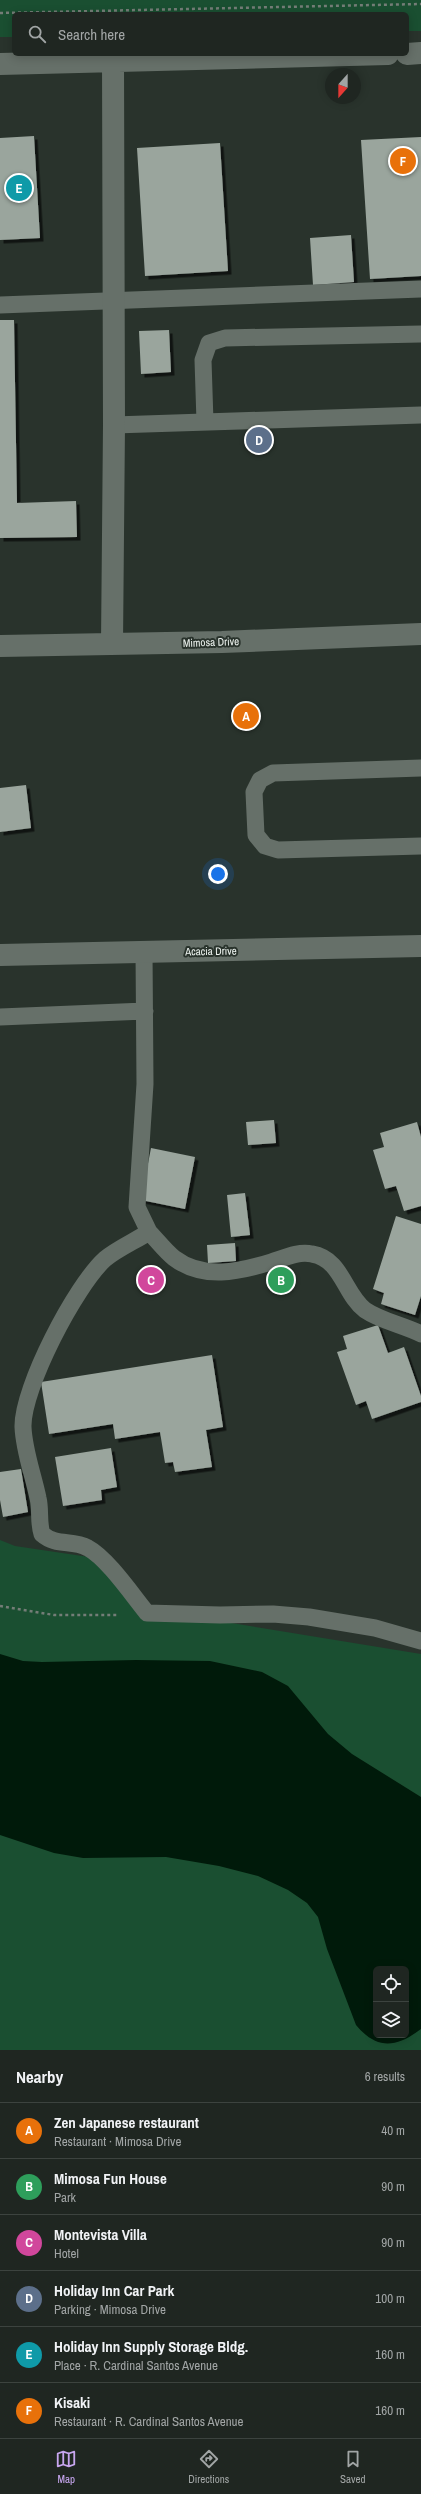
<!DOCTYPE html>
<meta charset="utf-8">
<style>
:root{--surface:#1f2621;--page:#272e2a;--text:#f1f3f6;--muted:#a1a5a5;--line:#3c433f;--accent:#c7a6ef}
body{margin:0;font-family:"Archivo Narrow",sans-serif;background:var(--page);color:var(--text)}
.controls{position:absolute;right:12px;bottom:12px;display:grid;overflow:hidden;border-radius:6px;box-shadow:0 2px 10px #0003}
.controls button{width:36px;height:36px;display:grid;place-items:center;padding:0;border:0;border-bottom:1px solid var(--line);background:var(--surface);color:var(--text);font:20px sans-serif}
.compass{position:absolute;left:325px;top:68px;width:36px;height:36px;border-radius:50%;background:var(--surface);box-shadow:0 2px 10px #0003;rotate:201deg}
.you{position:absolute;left:218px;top:874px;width:14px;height:14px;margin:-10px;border:3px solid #fff;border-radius:50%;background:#1a73e8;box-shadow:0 0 0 6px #1a73e833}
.badge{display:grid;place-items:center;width:26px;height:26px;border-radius:50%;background:var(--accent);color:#fff;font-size:13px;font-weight:700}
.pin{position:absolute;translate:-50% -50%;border:2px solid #fff;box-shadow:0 1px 4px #0006}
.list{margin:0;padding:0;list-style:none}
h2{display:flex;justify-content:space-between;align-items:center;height:52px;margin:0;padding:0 16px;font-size:17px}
h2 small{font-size:13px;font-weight:400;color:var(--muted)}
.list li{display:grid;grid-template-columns:26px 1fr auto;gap:12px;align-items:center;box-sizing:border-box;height:56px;padding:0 16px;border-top:1px solid var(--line)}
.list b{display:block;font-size:15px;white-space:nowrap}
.list p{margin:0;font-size:13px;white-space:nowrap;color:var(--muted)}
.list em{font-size:13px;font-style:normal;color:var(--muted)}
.icon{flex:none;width:22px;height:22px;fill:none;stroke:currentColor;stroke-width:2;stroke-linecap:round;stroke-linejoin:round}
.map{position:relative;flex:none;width:421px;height:2050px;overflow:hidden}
.search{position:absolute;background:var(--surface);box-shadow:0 2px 10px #0003;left:12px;right:12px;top:12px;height:44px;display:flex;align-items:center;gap:10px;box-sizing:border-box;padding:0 14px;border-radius:6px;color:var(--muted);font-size:15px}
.sheet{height:388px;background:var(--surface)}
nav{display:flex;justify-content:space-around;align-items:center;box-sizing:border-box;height:56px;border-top:1px solid var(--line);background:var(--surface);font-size:11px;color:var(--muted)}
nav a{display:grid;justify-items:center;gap:2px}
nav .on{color:var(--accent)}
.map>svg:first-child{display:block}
.green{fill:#1a4f31;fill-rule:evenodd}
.water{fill:#001a0a;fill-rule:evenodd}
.building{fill:#9aa59d;filter:url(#shadow)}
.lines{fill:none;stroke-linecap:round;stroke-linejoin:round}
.path{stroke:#747d77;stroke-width:2.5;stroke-dasharray:3 3;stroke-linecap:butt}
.lane{stroke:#667069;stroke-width:17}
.street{stroke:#667069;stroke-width:22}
.labels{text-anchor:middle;stroke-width:4;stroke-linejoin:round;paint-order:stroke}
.street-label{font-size:11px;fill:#eff5f1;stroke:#29332c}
</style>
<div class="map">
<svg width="421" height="2050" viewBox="0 0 421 2050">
<defs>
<filter id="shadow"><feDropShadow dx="3.5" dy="3.5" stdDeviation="0" flood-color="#0009"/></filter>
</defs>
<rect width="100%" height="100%" fill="#29332c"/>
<!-- green -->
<path class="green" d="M0,0H421V31H407V14H14V37H0Z
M0,1540L15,1546L89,1557L152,1610L421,1654V2050H0ZM376,1969H406V2035H376Z"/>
<!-- water -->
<path class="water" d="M0,1654L23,1661L42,1662L136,1660L210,1661L262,1672L288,1686L328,1734L352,1754L421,1797V2029C396,2048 377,2050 356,2025L327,1949L318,1917L307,1903L288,1890L258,1876L219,1866L166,1857L83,1858L54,1853L0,1835ZM376,1969H406V2035H376Z"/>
<!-- building -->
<path class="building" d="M34,136L40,238L0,240V138Z
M421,137V276L370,279L361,140Z
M220,143L228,271L145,276L137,148Z
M351,235L354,282L313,285L310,238Z
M0,320H14L17,503L76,501L77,537L0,538Z
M169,330L171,372L141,374L139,331Z
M26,785L31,828L0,832V788Z
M274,1120L276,1143L248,1145L246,1122Z
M417,1122L421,1137V1206L404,1211L396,1186L385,1189L373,1150L384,1147L380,1133Z
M151,1148L195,1157L185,1209L141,1200Z
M245,1193L250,1235L231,1237L227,1195Z
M396,1216L421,1224V1296L415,1315L381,1304L384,1293L373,1289Z
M235,1243L236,1261L208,1263L207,1245Z
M378,1325L388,1353L404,1347L421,1396V1402L372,1419L366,1401L356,1405L337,1352L347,1349L343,1336Z
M212,1355L223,1427L206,1430L212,1467L175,1472L173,1462L165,1463L160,1432L115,1439L113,1424L49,1434L41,1382Z
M111,1448L117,1487L101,1490L102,1500L63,1506L55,1457Z
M21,1469L28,1512L3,1517L0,1500V1472Z"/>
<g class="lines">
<!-- path -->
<path class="path" d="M0,13L421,4
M0,1606L54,1615H119"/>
<!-- lane -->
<path class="lane" d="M0,305L421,289
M205,422L203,360L209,343L225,338L421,334
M114,425L421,415
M421,768L273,773L260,780L254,792L256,835L265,846L278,850L421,846
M144,951L145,1084L137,1207L149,1232C135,1241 117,1249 105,1259C76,1285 22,1388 23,1427C24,1451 33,1474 38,1498C41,1510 38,1522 42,1534C57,1547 72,1539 88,1548C107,1558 133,1596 147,1613L220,1615L273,1614L309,1617L375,1628L421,1641
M0,1017L145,1011
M149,1232C157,1240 165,1251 174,1258C203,1280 239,1272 271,1262C284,1258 298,1251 312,1254C342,1259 344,1294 365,1310C381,1321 403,1325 421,1334"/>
<!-- street -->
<path class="street" d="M407,54L421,53
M0,64L388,54
M112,644L114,425L113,60
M0,646L222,642L421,634
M0,955L421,946"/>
</g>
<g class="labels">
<!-- street labels -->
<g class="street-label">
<text transform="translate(211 642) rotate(-2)" y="4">Mimosa Drive</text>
<text transform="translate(211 951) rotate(-1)" y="4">Acacia Drive</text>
</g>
</g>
</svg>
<div class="controls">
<button><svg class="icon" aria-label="locate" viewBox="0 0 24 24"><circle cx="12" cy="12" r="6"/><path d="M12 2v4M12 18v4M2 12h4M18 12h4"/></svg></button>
<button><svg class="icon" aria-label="layers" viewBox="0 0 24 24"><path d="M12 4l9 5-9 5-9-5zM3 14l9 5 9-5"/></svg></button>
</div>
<svg class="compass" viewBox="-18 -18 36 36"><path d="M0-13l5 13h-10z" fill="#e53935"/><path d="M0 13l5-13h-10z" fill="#a1a5a5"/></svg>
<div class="you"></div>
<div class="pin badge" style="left:246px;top:716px;background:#e8710a">A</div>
<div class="pin badge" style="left:281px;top:1280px;background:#2e9e5b">B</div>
<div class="pin badge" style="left:151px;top:1280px;background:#d1479c">C</div>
<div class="pin badge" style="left:259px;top:440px;background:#5c6f8a">D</div>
<div class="pin badge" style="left:19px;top:188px;background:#0f9aa8">E</div>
<div class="pin badge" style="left:403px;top:161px;background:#e8710a">F</div>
<div class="search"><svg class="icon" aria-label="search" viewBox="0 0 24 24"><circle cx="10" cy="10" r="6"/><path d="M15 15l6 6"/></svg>Search here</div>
</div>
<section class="sheet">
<h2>Nearby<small>6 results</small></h2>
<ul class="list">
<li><span class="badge" style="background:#e8710a">A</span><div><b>Zen Japanese restaurant</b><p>Restaurant · Mimosa Drive</p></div><em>40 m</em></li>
<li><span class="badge" style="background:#2e9e5b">B</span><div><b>Mimosa Fun House</b><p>Park</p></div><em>90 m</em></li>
<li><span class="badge" style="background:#d1479c">C</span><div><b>Montevista Villa</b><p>Hotel</p></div><em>90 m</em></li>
<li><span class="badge" style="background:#5c6f8a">D</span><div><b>Holiday Inn Car Park</b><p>Parking · Mimosa Drive</p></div><em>100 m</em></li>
<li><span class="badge" style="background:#0f9aa8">E</span><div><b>Holiday Inn Supply Storage Bldg.</b><p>Place · R. Cardinal Santos Avenue</p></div><em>160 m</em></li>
<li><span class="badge" style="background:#e8710a">F</span><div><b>Kisaki</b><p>Restaurant · R. Cardinal Santos Avenue</p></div><em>160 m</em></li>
</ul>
</section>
<nav>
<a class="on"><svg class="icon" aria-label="map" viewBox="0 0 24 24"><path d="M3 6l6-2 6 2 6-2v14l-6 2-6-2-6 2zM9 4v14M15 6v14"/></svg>Map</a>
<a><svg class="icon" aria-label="directions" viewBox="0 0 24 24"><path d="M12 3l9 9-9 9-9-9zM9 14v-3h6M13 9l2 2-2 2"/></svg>Directions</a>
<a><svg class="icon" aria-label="saved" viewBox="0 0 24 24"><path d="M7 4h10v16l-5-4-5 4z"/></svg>Saved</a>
</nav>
